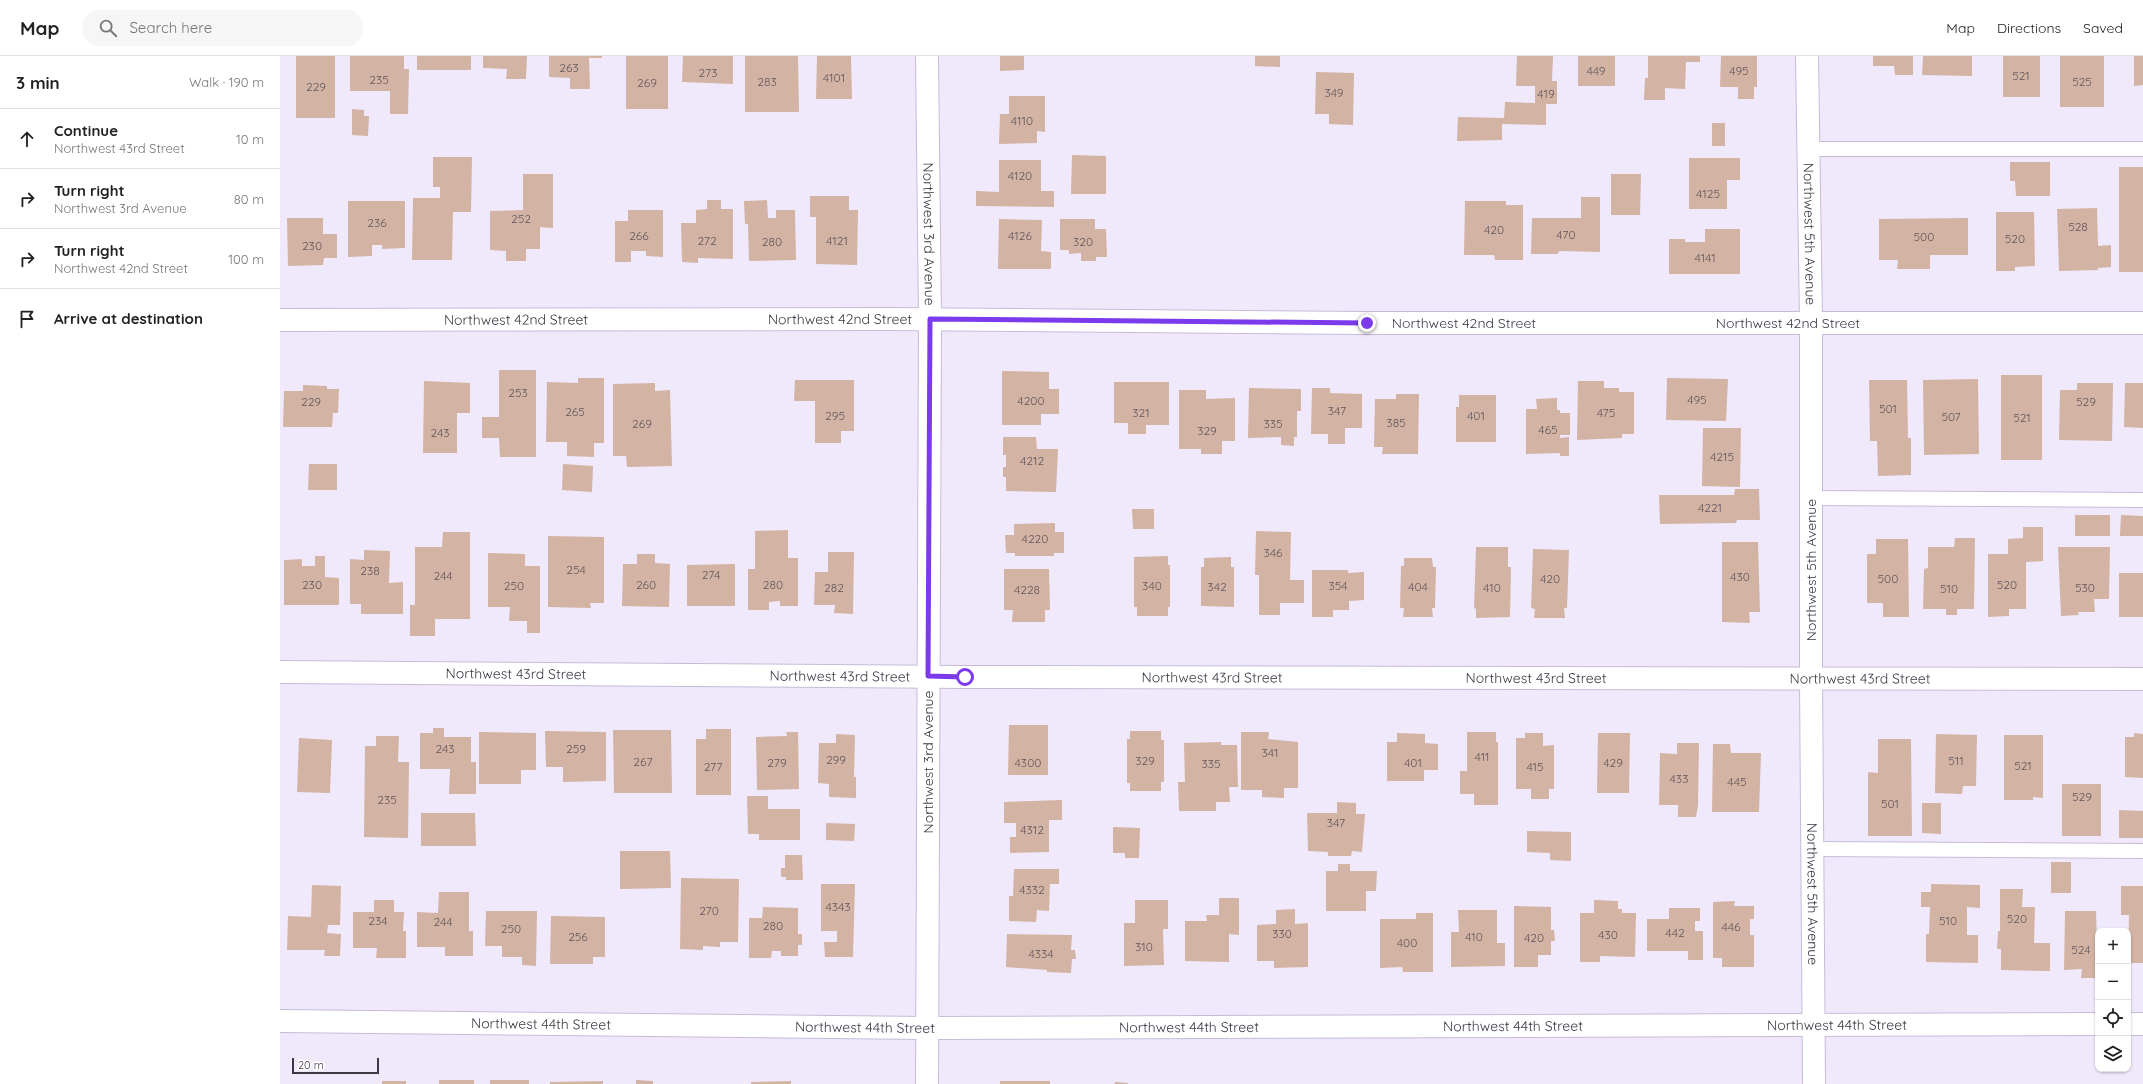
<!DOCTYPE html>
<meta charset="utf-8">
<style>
:root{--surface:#fff;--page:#f6f6f6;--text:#222;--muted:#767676;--line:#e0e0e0}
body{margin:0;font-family:Quicksand,sans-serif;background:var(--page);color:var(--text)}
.controls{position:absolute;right:12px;bottom:12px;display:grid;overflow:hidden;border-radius:8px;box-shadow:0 1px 3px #0004}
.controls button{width:36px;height:36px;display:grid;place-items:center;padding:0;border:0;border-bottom:1px solid var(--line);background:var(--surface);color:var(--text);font:20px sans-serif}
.scale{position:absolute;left:12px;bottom:10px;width:87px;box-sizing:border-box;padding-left:4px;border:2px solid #3d3844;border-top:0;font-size:11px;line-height:14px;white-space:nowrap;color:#3d3844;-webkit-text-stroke:3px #fff;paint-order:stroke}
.stop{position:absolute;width:12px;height:12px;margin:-9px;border:3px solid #7c3aed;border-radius:50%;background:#fff}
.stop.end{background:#7c3aed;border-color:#fff;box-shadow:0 1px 4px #0008}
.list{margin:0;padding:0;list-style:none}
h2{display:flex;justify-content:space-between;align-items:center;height:52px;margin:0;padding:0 16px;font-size:17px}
h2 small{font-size:13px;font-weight:400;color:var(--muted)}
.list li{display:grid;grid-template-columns:26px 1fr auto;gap:12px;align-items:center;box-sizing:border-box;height:60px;padding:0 16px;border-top:1px solid var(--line)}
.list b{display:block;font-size:15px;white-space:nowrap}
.list p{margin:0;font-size:13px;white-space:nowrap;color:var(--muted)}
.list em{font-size:13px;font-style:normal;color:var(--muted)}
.icon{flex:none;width:22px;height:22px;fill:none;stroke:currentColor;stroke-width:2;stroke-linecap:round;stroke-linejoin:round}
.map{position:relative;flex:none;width:1863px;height:1028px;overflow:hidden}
header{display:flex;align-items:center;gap:24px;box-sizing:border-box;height:56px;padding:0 20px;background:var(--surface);border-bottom:1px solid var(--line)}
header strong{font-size:19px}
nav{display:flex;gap:22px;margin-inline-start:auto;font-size:14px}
.search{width:280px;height:36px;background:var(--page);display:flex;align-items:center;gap:10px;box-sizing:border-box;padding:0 14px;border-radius:16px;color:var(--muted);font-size:15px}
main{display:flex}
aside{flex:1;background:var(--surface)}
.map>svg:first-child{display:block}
.building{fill:#d3b3a3}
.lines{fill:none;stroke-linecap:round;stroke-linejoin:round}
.service-casing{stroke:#c7bbd9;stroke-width:16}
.minor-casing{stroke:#c7bbd9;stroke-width:24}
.tertiary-casing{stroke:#c7bbd9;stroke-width:24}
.service{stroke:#fff;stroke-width:14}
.minor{stroke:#fff;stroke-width:22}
.tertiary{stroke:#fff;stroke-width:22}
.route{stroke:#7c3aed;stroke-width:5}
.labels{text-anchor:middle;stroke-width:3;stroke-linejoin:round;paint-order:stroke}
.number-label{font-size:12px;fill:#62575c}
.street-label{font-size:14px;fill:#3d3844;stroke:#fff}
</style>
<header>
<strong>Map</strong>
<div class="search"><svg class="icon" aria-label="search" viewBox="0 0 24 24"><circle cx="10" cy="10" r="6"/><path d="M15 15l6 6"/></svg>Search here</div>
<nav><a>Map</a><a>Directions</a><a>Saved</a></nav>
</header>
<main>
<aside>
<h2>3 min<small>Walk · 190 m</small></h2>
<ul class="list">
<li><svg class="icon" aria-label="ahead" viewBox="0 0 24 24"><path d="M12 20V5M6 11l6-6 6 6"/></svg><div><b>Continue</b><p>Northwest 43rd Street</p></div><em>10 m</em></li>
<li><svg class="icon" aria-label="right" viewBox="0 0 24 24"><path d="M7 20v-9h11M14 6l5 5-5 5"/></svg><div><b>Turn right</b><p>Northwest 3rd Avenue</p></div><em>80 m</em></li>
<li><svg class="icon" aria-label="right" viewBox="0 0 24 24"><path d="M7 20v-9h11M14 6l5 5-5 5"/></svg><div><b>Turn right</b><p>Northwest 42nd Street</p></div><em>100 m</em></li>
<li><svg class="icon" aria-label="arrive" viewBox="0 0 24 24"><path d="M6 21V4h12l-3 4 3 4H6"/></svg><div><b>Arrive at destination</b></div></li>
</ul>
</aside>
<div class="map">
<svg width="1863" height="1028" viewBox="0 0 1863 1028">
<rect width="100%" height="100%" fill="#f0e9fb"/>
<!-- building -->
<path class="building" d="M16,0H55V62H16Z
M70,0H124V13H129L128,58H110V35H70Z
M137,0H191V14H137Z
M203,0H247L246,23H226L227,13L203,12Z
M269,0H322V2H309L310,33H290V22L269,21Z
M346,0H388V53H346Z
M403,0H453V28L402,26Z
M465,0H518L519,56H465Z
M537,0H571L572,43H536Z
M720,0H744V14L720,15Z
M975,0H1000V11L975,10Z
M1237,0H1273L1272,25H1277V48H1266V69L1222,68V84L1177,85L1178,61L1224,62L1225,46L1255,47V30H1236Z
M1298,0H1335V30H1298Z
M1368,0H1420V6H1406L1405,33L1385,32V44H1364L1365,22H1368Z
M1441,0H1477V31H1474V43H1458V31H1440Z
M1593,0H1633V19H1615L1614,10H1593Z
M1643,0H1692V20L1642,19Z
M1723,0H1760V41H1723Z
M1780,0H1824V51H1780Z
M1854,0H1863V29L1854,30Z
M1036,16L1074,17L1073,69L1049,68V58H1035Z
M729,40H765V76L757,75V87L719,88L720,58H729Z
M72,53L84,54V60H89L88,80L72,79Z
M1432,67H1445V90H1432Z
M792,99L826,100V138H791Z
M153,101H192L191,156H173L172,204H132L133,142H160V131H153Z
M1409,102H1460V124H1447V153H1409Z
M719,104H761V135H774V151L696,150V135L719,136Z
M1730,106H1770V140H1736L1735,125H1730Z
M1839,111H1863V216H1839Z
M243,118H273V172L260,171V193H246V205H226V195L210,194V155L243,154Z
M1331,118H1361L1360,159H1331Z
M530,140H569V154H578L577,209L536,208V161H530Z
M1301,141H1320V196L1279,195L1278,198H1251L1252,162H1301Z
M427,144H441V153H453V203L418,202V207L402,206L401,167H416V154L427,153Z
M487,144L488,162H496V154H515L516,204L469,205L468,168H465L464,145Z
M68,145H125V192L102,193V189H92V200L68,201Z
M1185,145H1226V149H1243V204H1215L1214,199H1184Z
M1817,152L1818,190L1831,189V211L1818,212V214L1779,215L1777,153Z
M348,154H383V201L366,200V195H351V206H335V165H348Z
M1716,156H1754L1755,210L1735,211V215H1716Z
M7,162H43V178H57V202H44L43,209L8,210Z
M1688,162V199H1650V213H1617L1618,204H1599V163Z
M719,163L762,164L761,195L771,196V213H718Z
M780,163H815V173H826L827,201H816V205H801V197L789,198V194H780Z
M1425,173H1460V218H1389V183H1405V186H1425Z
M219,314H256V401H220L219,382H202V361H219Z
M722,315L769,316V333H779V358H761V369H722Z
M1721,319H1762V404H1721Z
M298,322H324V387H314V401L287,400V386H266L267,326L298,327Z
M1387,322L1448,323L1446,365L1386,364Z
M1698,323L1699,398L1644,399L1643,324Z
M515,324H574V375H561V387H535V345H514Z
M1589,324H1627L1628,382H1631V419L1598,420L1597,385H1590Z
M144,325L190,327V357H177V397H143Z
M1298,325H1324V332H1339V336H1354V378H1342V382L1297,384Z
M834,326H889V369H866V378H848V367H834Z
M375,327V335L390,334L392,410L347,411L346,400H333V328Z
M1797,327H1833L1832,385L1779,384L1780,334H1797Z
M1845,327H1863V372L1844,371Z
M23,329L47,330V333H59L58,357H53L52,371H3L4,335H23Z
M969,332L1021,333V355H1017V381H1014V390L1001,389V381L968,382Z
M1032,332H1050V337L1082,338V372H1065V388H1048V378H1031Z
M899,334H926V343L955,342V385H942V398H921V393H899Z
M1116,338H1139L1138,398H1102L1103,391H1094L1095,343H1116Z
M1179,339H1216V386H1176V351H1179Z
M1277,342V354H1280V357H1290V379H1280V382L1289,381V400H1280V397L1246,398V353H1257L1256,343Z
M1423,372H1461L1460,431L1422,430Z
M723,381H756L757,393H778L776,436L726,435V421H723V411H726V399H723Z
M29,408H57V434H28Z
M283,408L313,410L312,436L282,434Z
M1455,433H1479L1480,464H1457L1456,467L1380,468L1379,439H1454Z
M852,453H874V473H853Z
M1795,459H1830V480H1795Z
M1841,459L1863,460V480H1840Z
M775,467V476H784V497H774V500H735V497H726L725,479H734V468Z
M1743,471H1763V505L1746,506V553H1729V560L1708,561V498H1728V483L1743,482Z
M508,474V502H518V550H500V545L489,546V554H468V513H475V475Z
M976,475L1011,476L1010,524H1024V547H1000V559H979V519H975Z
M163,476H190V563H155V580H130V549H135V491H162Z
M268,480L324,481V547H310L311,552L268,551Z
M1675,482H1695L1694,553H1677V559H1666V553H1643L1644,513L1648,512V491H1674Z
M1596,483H1628L1629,561H1603V547H1587V498H1596Z
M1442,486H1478L1480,556H1469L1470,567L1442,566Z
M1196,491H1228V511H1231L1230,561L1196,562V552L1194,553Z
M1778,491H1830L1829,543H1814L1815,556H1798L1799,559L1781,560Z
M1253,493L1289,494L1287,552H1284L1285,562H1254L1255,553L1251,552Z
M84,494L110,495L109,527L123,526V558H81V548H70V503L84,504Z
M548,496H574L573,558L554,557L555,549H534L535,516H548Z
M208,497L245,498V510H260V577H247V565H229L230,551H208Z
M357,498H375V507L390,508L389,551L342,550L343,508H357Z
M35,500H45V521L59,522V549H4V504L22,503V510H35Z
M888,500V509H890V551H888V560H857V551H854V501Z
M951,501V511H954V551L921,550V511H924V502Z
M1124,502H1152L1153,511H1156L1155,552H1152L1153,561H1123L1124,552H1120L1121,510H1124Z
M455,508V550H407V509Z
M724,513H769L770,554H765V566H732L733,554H724Z
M1032,514H1068V517L1084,516V544L1069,545V554H1053V561H1032Z
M1839,517H1863V561H1839Z
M729,669H768V719H728Z
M153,672H164V681H191V706H196V738H169L170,713H140V677H153Z
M426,673H451V739H416V683H426Z
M333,674H391L392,737H334Z
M265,675L326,676V725L283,726V711H266Z
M850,675H881V684H884V726H881V735H850V727H847V683H850Z
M199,676L256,677V714H241V728H199Z
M506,676H518L519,733L477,734L476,681L507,680Z
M961,676H989L988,683L1018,686V732H1004V742L982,741V734H961Z
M1187,676H1216V686H1218V749H1194V738H1180V715H1187Z
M1117,677L1145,678V687L1158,688V714H1144V725H1107V686H1117Z
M1245,677H1263V690L1274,689V733H1269V743H1251V733H1236V682H1245Z
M1318,677H1350L1349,737H1317Z
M1854,677L1863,678V722L1845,721V681H1854Z
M556,678L575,679L574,721H576V742L549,741V728L538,727L539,687H556Z
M1656,678L1697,679L1696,730H1683L1682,738L1655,737Z
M1724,679H1763V742L1753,741V744H1724Z
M96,680H119L118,706H129L128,782L84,781L85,690H96Z
M19,682L52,684L50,737L17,736Z
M1598,683H1631L1632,780H1588V716L1598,717Z
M941,686V689H957L958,731H949L950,746H936V755H899L898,726H905L904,687Z
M1397,687H1419L1418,749L1416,761H1398V749H1379L1380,697L1397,698Z
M1433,688H1450L1451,697H1481L1479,756H1432Z
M1782,728H1821V780H1782Z
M467,740H488V753H520V784H479V778H468Z
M782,744V764H769V796L730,797V781H736V767H724V746Z
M1057,746L1076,747V758H1085L1082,796L1072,795L1071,800H1048V796L1028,795L1027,757H1057Z
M1642,747H1661V778L1642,777Z
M1839,754L1863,755V782H1839Z
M141,757H195L196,790H141Z
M546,767L575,768L574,785L546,784Z
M833,771L860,772L859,802H845V797H833Z
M1247,775L1291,776V805L1270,804V797L1247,796Z
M340,795H390L391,832L340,833Z
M505,799H522L523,824H506V821H501V812H505Z
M1771,806H1791V837H1771Z
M1058,808H1070V815H1097L1096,835H1086V855H1046V815H1058Z
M734,813H779V828H770L769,855L757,854L756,866L729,865V840H733Z
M401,822L459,823L458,886H440V891L423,890V894L400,893Z
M541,828H575L573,901H545L544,886H557V875H541Z
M1651,828L1700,829V852L1687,851V879H1698V907L1646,906V878H1649L1650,851H1641V836H1651Z
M32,829L61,830L60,869H48L47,877L61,878L60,900H44L45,894H7L8,860L31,861Z
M1841,830H1863V907H1848L1849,859H1841Z
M1720,833H1743L1742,851H1755L1754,887H1770V915L1721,914V893H1717L1718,875H1720Z
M159,836H189V875H193V900H165V891H137V856L158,857Z
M939,842H959V879L949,878V906L905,905V865H927L926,859H939Z
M94,844H114V856H124L123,875H126V902H96L97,892H73V856H94Z
M855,844H888V873H883L884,909L844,910V867H855Z
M1314,844L1338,845V853H1342V857H1356L1355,901L1320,900V906H1300V857H1314Z
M1455,845L1454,850H1474V863H1470V879H1474V911H1442V902H1433V846Z
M1234,850L1271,851V874H1274L1275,885H1271V899H1258V911H1234Z
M483,851L518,852V878H522V889H518V900H501V895H492L491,902H469V862H482Z
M1389,852H1420V865H1415V875H1423V904H1408V895H1367V863H1389Z
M1015,853V868L1028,867V911L994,912V905H977V869L996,868V854Z
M1178,854H1217V887H1225V910L1171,911V876H1179Z
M206,855H257L256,910L242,909V901H222V890H205Z
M1785,855H1816L1818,922H1801L1802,913L1784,914Z
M1136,857H1153V916H1123L1122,911L1100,912V863H1136Z
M271,860L325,861V901H313V908H270Z
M727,878L792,879L791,894H795L796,903H792L791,917L767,916V914L726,911Z
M159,1024H194V1028H159Z
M210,1024H249V1028H210Z
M356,1024L373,1025V1028H356Z
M102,1025H126V1028H102Z
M323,1025V1028H270V1026Z
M511,1025V1028H471V1026Z
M720,1025H770V1028H720Z
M835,1026L848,1027V1028H835Z"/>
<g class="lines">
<defs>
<path id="service" d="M1528,93H1863
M1531,442L1863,444
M1533,793L1863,795"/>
<g id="minor">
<path id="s1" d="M1527,0L1531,266V622L1534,1028"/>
<path id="s2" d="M0,264L606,263L1087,267H1863"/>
<path id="s3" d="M0,616L685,621L1863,623"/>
<path id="s4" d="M0,965L646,972L1818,968"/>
<path d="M1848,968H1863"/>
</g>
<g id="tertiary">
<path id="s5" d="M647,0L650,263L647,1028"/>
</g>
</defs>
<!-- service casing -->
<use href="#service" class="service-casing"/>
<!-- minor casing -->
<use href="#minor" class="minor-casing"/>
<!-- tertiary casing -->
<use href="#tertiary" class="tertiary-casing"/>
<!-- service -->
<use href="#service" class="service"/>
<!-- minor -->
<use href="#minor" class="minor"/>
<!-- tertiary -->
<use href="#tertiary" class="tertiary"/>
</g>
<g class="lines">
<!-- route -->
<path class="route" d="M685,621L648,620L650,263L1087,267"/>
</g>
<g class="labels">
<!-- number labels -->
<g class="number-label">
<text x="289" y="16">263</text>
<text x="1316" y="19">449</text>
<text x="1459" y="19">495</text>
<text x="428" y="21">273</text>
<text x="1741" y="24">521</text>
<text x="554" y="26">4101</text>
<text x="99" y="28">235</text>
<text x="487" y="30">283</text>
<text x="1802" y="30">525</text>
<text x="367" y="31">269</text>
<text x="36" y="35">229</text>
<text x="1054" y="41">349</text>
<text x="1266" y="42">419</text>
<text x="742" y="69">4110</text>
<text x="740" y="124">4120</text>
<text x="1428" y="142">4125</text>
<text x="241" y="167">252</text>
<text x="97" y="171">236</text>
<text x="1798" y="175">528</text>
<text x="1214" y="178">420</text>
<text x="1286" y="183">470</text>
<text x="359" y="184">266</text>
<text x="740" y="184">4126</text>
<text x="1644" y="185">500</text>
<text x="1735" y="187">520</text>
<text x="427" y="189">272</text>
<text x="557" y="189">4121</text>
<text x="492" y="190">280</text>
<text x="803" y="190">320</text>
<text x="32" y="194">230</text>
<text x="1425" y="206">4141</text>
<text x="238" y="341">253</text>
<text x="1417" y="348">495</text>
<text x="751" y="349">4200</text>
<text x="31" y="350">229</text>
<text x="1806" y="350">529</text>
<text x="1608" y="357">501</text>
<text x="1057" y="359">347</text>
<text x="295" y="360">265</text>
<text x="861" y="361">321</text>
<text x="1326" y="361">475</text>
<text x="555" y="364">295</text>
<text x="1196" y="364">401</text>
<text x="1671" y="365">507</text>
<text x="1742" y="366">521</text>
<text x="1116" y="371">385</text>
<text x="362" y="372">269</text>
<text x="993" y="372">335</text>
<text x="1268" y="378">465</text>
<text x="927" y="379">329</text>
<text x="160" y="381">243</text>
<text x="1442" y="405">4215</text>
<text x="752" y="409">4212</text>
<text x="1430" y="456">4221</text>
<text x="755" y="487">4220</text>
<text x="993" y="501">346</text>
<text x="296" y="518">254</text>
<text x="90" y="519">238</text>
<text x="431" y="523">274</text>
<text x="163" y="524">244</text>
<text x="1460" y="525">430</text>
<text x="1270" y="527">420</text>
<text x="1608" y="527">500</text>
<text x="32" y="533">230</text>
<text x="366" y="533">260</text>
<text x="493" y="533">280</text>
<text x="1727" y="533">520</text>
<text x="234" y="534">250</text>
<text x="872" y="534">340</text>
<text x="1058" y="534">354</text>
<text x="937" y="535">342</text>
<text x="1138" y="535">404</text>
<text x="554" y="536">282</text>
<text x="1212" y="536">410</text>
<text x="1805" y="536">530</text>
<text x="1669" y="537">510</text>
<text x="747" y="538">4228</text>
<text x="165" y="697">243</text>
<text x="296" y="697">259</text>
<text x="990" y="701">341</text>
<text x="1202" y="705">411</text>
<text x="556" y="708">299</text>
<text x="865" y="709">329</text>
<text x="1676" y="709">511</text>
<text x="363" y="710">267</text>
<text x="497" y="711">279</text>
<text x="748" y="711">4300</text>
<text x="1133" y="711">401</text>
<text x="1333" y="711">429</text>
<text x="931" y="712">335</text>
<text x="1743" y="714">521</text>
<text x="433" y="715">277</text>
<text x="1255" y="715">415</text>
<text x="1399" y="727">433</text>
<text x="1457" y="730">445</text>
<text x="1802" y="745">529</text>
<text x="107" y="748">235</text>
<text x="1610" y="752">501</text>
<text x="1056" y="771">347</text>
<text x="752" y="778">4312</text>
<text x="752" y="838">4332</text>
<text x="558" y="855">4343</text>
<text x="429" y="859">270</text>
<text x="1737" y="867">520</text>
<text x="98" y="869">234</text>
<text x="1668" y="869">510</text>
<text x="163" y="870">244</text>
<text x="493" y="874">280</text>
<text x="1451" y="875">446</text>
<text x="231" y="877">250</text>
<text x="1395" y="881">442</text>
<text x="1002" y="882">330</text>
<text x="1328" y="883">430</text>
<text x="298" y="885">256</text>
<text x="1194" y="885">410</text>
<text x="1254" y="886">420</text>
<text x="1127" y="891">400</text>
<text x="864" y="895">310</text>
<text x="1801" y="898">524</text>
<text x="761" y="902">4334</text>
</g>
<!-- street labels -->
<g class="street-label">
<text dy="5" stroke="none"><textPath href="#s5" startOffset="178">Northwest 3rd Avenue</textPath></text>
<text dy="5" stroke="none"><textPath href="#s1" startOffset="178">Northwest 5th Avenue</textPath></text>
<text dy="5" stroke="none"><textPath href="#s2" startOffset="560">Northwest 42nd Street</textPath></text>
<text dy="5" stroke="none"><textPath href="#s2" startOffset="236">Northwest 42nd Street</textPath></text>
<text dy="5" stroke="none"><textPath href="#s2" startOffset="1508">Northwest 42nd Street</textPath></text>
<text dy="5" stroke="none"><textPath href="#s2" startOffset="1184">Northwest 42nd Street</textPath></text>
<text transform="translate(1531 514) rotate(-90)" y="5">Northwest 5th Avenue</text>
<text dy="5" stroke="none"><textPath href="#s3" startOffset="236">Northwest 43rd Street</textPath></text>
<text dy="5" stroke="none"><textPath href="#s3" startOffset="560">Northwest 43rd Street</textPath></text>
<text dy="5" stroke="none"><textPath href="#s3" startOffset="932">Northwest 43rd Street</textPath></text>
<text dy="5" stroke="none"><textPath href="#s3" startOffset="1256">Northwest 43rd Street</textPath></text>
<text dy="5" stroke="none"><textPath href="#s3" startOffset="1580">Northwest 43rd Street</textPath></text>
<text transform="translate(648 706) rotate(-90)" y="5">Northwest 3rd Avenue</text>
<text dy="5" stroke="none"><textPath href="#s1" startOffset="838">Northwest 5th Avenue</textPath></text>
<text dy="5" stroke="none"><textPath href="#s4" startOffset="261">Northwest 44th Street</textPath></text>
<text dy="5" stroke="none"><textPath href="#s4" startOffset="1557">Northwest 44th Street</textPath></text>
<text dy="5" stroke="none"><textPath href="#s4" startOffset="1233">Northwest 44th Street</textPath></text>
<text dy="5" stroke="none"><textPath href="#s4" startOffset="585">Northwest 44th Street</textPath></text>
<text dy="5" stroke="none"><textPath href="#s4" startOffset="909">Northwest 44th Street</textPath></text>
</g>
</g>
</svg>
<div class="controls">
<button>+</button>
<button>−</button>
<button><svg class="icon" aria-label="locate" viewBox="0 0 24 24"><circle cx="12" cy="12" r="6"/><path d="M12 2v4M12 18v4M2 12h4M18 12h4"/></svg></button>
<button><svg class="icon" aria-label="layers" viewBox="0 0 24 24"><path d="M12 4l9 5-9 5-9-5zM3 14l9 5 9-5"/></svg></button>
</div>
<div class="scale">20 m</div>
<div class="stop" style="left:685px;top:621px"></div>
<div class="stop end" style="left:1087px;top:267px"></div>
</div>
</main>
